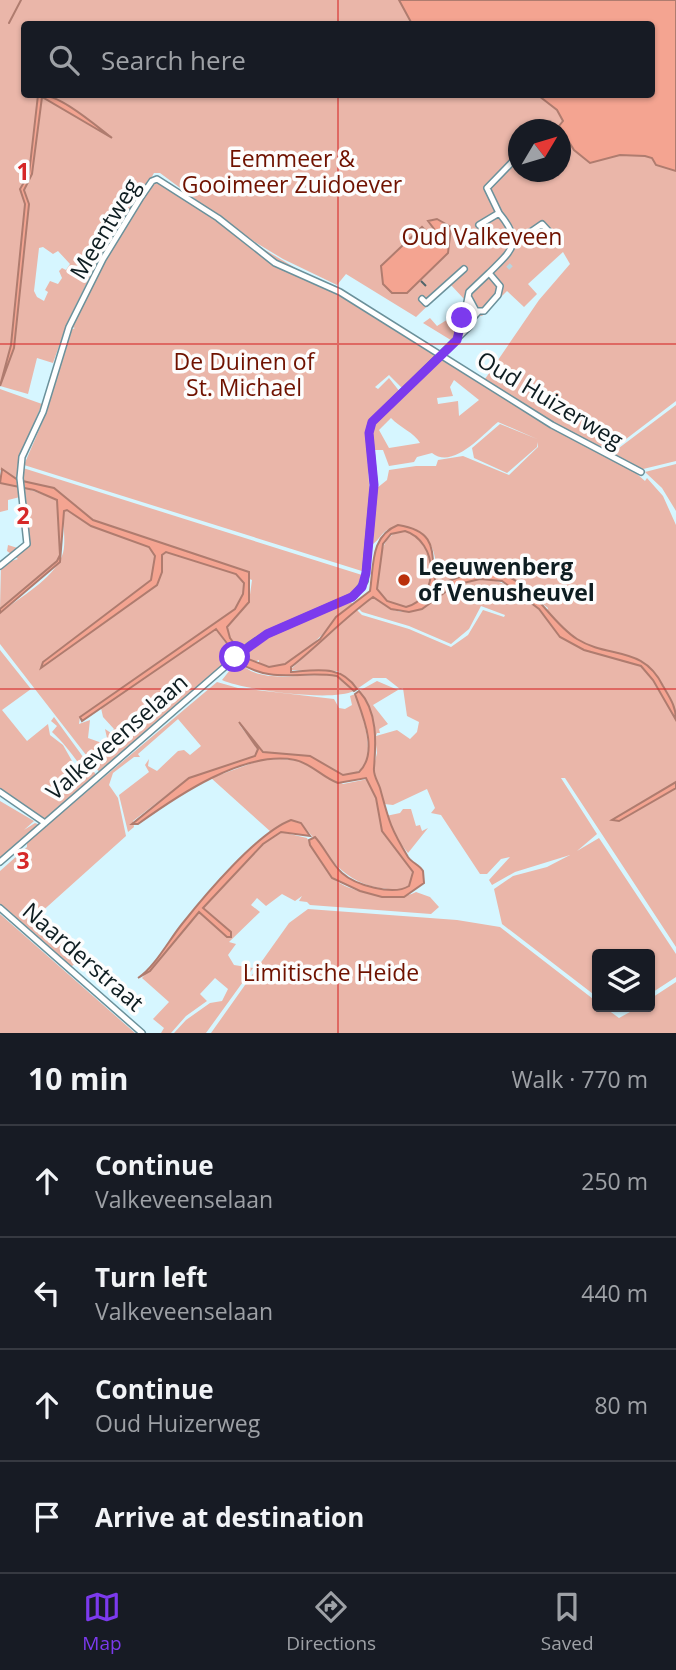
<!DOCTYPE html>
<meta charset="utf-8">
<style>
:root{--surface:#171b24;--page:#242831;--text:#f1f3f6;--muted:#9ea1a6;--line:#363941;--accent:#7c3aed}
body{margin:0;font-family:"Open Sans",sans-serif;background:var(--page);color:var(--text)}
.controls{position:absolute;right:21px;bottom:21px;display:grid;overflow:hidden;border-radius:7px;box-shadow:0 2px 5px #0004}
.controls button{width:63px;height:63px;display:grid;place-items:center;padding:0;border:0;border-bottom:2px solid var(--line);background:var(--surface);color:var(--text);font:35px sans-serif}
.compass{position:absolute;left:508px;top:119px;width:63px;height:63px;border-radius:50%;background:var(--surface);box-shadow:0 2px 5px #0004;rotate:52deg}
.stop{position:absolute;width:21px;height:21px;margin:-16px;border:5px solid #7c3aed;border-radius:50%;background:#fff}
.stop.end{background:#7c3aed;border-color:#fff;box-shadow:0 2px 7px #0008}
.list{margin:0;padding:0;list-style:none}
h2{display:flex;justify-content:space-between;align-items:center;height:91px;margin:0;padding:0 28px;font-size:30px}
h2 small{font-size:23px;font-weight:400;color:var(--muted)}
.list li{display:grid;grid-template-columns:46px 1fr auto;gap:21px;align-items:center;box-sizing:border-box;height:112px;padding:0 28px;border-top:2px solid var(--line)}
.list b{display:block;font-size:26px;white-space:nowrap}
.list p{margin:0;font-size:23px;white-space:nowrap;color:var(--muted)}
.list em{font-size:23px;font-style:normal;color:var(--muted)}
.icon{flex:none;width:38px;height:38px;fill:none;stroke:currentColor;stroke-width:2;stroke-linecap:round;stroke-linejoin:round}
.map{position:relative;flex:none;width:676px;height:1033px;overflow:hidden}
.search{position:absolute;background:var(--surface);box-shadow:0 2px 5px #0004;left:21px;right:21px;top:21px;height:77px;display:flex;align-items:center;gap:18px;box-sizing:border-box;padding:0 24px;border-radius:7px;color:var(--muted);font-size:26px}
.sheet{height:539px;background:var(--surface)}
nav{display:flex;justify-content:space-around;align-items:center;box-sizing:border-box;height:98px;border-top:2px solid var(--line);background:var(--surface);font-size:19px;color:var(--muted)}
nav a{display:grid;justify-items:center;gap:4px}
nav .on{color:var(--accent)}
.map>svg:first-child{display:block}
.green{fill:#eab6a9;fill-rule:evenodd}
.water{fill:#f4a491;stroke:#af7c6f;stroke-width:2;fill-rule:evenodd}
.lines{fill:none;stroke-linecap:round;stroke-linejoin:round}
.stream{stroke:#af7c6f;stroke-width:2}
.minor-tunnel{stroke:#b8d5de;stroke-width:5;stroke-dasharray:5 2.5;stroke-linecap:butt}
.minor-casing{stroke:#6b919b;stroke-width:8}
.minor{stroke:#fff;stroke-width:5}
.rail{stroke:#50646a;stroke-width:2;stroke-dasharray:10 5;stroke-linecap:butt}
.route{stroke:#7c3aed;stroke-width:9}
.grid{fill:none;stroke:#d62828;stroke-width:2;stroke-opacity:0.55}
.poi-dot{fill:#ba300b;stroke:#fdfdfd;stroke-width:2.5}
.labels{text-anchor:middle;stroke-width:7;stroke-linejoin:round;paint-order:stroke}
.park-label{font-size:23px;fill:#6f1200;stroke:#fdfdfd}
.street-label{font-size:23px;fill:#0e1d21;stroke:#fdfdfd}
.poi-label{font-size:23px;font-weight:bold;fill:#0e1d21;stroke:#fdfdfd;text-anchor:start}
.grid-label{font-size:23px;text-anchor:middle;font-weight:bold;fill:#d62828;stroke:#fdfdfd;stroke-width:7;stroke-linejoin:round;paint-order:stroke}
</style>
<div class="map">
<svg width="676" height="1033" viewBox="0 0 676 1033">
<rect width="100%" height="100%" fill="#d6f6ff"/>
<!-- green -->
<path class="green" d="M0,0H676V401L609,452L566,433L485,379L539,300L570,264L563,252L528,284L537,294L524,307L507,291L482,316L469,314L464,317L467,313L458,311V306L465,300L450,284L416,317L346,274L337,285L283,259L245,236L160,173H154L119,235L97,262L68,321L53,363L37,358L28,394L0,386ZM24,24H652V94H24ZM518,130H560V172H518ZM43,247L53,254L58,251L70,264L66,270L62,268L59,271L62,278L58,284L50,281L45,290L48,292L44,301L37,297L34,291L39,248Z
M157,178L170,183L233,231L353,302L439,357L403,389L389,375L375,387L378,389L389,378L400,392L373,417L366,429L370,502L375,500L377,488L387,480L389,470L416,466H436L438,460L463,456L509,475L538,447L537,442V447L507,473L474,458L472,448L500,424L537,439L498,422C483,434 453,470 432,453L417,457L414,462L389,466L383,450H372L371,430L377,421L442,358L582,444L638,472L637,474L645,481L647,478L663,496L676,525V947L565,778H561L597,834L577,851L599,838L676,954V977L650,994V954H597V997L502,924L494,889L513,876L547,867L570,855L515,872L492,885L489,880L510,857L501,859L487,874H480L441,815L431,813L435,808L427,789L393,805L384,804L373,769L377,753L373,721L359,691L377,681L398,690L373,705L388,724L379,729L380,733H377L376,736L397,730L410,739L417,732L419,722L407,716L403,688L400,689L386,678H373L357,689L338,671L290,670L356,609L362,615L409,629L451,647L468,635L483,610L504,617L505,615L481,606L469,629L451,644L409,626L362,612L358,608L374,597C385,607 397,615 413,611C425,609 434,596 444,590C485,565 516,585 545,615L548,608C501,571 494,567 436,586C434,577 437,568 435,558C432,536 411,522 389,529C382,532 379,540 373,544L374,527L367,529L365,572L24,465L45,416L71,330L75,328L72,327L105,258ZM454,380L479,400L459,416L458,401L438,404L437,398L453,396L450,387ZM391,418C399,427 415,433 420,443L389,448L379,430Z
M458,313V317L465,321L467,327L454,342L423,323L430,318L437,326Z
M0,389L42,404L20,456L18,480L0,470Z
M676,405V461L639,470L611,454Z
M676,464V511L662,488L645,472Z
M23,468L362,575L354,594L288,623L240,651L230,638L227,627L249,602L252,580L160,542L93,520L54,488L23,481Z
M0,483L19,486L20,497L8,500V510L0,512Z
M23,487L57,500L60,555L57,561L0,609L1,564L18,559L7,551L8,545L21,549L30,544Z
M67,510L91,526L149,547L155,556L151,580L43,662L41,668L157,585L162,572V555L166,552L236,574L244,582L243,594L235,609L80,717L79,724L90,720L88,738L102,743L107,738L105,729L111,733L114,729L103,717L101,708L216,629L231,651L228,656L232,658L100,773L0,644V613C19,598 53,579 62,556C67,544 62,524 64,511Z
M405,531C438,541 441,598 406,607L387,601L377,589C380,567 377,532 405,531Z
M351,602L353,605C327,622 295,680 259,663V660L254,662L242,656L241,653L267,637Z
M0,650L31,689L2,710L27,741L48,724L50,735L63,745L80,775L88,768H82C72,754 64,743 52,732L57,726L51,721L54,717L97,776L43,824L0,795Z
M238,660C258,688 307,671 337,676L354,691C332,702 244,690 222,680Z
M217,682L238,688L334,699L339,708L345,709L352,705L350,696L355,694C363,717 385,775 343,775L309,756L263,752L238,723L258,749L255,756L189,778L133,821L134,827L128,832L119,795L149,772L145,765L149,759L148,766L157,771L178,751L184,750L190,755L201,746L178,719L138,754L140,757H134L113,773L109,785L118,798L126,836L38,915L83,956L70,968L0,905V871L27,847V842Z
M281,759L299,761L343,784L368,779L376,798L382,831L413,872L409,886C402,891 396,889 388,889C341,885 328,853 301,823L281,824L271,832L211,778L261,760Z
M0,801L34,821L24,830L35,823L40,825L0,859Z
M403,809H411L416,826L420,825L422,831L428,828L408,853L392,833L386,816L400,813Z
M281,832L307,838C313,850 324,869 334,879C348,892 398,903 416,892L430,897L439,907L431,914L310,905L307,902L299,901L302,896L295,901L282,894L266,906L257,898L251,905L260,912L229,942L236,944L228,955L234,965L253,968L206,1033H174L186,1020L210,1003L222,1001L228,989L215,978L200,994L207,1001L186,1016L171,1033H161L164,1028L153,1019L169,1002L142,978L200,912L227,937H231V932L202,908L263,844Z
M308,909L457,920L500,927L597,1002V1007H604L619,1018L639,1007H650V999L676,982V1033H211L289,923Z
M0,914L135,1033H0Z"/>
<!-- water -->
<path class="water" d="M399,0H676V171L656,165L652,158L645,156L620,155L590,163L574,150L559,126L563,121L557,110L539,96L531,97L528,95L652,94V24H412Z
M38,95C57,92 95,125 112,138L42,97L32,174L24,190L29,204L14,348L0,386L11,345L25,204L20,189L29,174Z
M437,219L451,227L448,253L407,293H392L383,284L381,266L422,227L429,234L434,229L428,221Z
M2,469L18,480L54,488L93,520L249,572V602L227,627L230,638L240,651L236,655L216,629L82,721L80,717L235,609L243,594L244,583L236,574L166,552L162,555V572L157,585L41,668L43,662L151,580L155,556L149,547L91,526L67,510L64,511L60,562L0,613V609L57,561L60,555L57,500L34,490L0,483Z
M398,525C442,532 429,556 436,586C456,578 481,567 504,575C535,586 550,622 577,639C609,659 643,645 663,686C670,698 676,706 676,720L653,680L641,666L584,650L560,637L539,609L502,581L480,579L455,585L422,609L409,612L391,609L373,597C343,619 320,644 291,667V672C318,670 341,665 357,689L354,691L337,676C299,670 274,685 238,662L241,653L243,657L269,667L285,664L320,639L336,617L370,591C374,565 370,536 398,525ZM405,531C438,541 441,598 406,607L387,601L377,589L383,544L391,534Z
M359,691C378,711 376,743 374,768C373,775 378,782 380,788C389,821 390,827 408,857C412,863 420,865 423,871L424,883L404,897H382L360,891L332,878L310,845L309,840L315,837C325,848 331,863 342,873C355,885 393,896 409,886L413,872L382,831L376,798L366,778L338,783C323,778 311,763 295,760C244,750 177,796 138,824H132L189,778L255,756L258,749L239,722L263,752L310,756L343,775L359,772C379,753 363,716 355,694Z
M676,782V788L619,821L612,820Z
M291,820L301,823L310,836L281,832L263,844L203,908L231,932V937H227L199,912L150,971L138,978C154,968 169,940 182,924C205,895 257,833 291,820Z"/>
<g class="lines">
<!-- stream -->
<path class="stream" d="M9,23L21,0"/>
<!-- minor-tunnel -->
<path class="minor-tunnel" d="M508,265L511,268"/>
<defs>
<path id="minor" d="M499,213L487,188L518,156
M479,225L499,213C524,243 512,250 489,273
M513,244L542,224L553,236
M422,299L426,303L464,269
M465,312L469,292L489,273L500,286L498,295L484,311H476L469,298
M462,318L470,321L478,312
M457,339L463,315
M0,566L27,544L20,478L22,457L43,412L69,327L103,259L141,197L152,181L157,179L218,218L275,263L340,292L552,425L641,472
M0,792L45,823
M0,862L250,645L267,634L354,596L365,581L374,485L369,433L372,422L469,327
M0,908L142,1033"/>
</defs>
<!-- minor casing -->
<use href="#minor" class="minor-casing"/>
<!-- minor -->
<use href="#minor" class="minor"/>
<!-- rail -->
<path class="rail" d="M421,281L426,286"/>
</g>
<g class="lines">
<!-- route -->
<path class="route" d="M235,657L267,634L352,597L362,587L366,573L374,485L369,433L372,422L457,340L462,318"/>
</g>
<!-- grid -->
<path class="grid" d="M338,0V24M338,94V1033M0,344H676M0,689H676"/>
<!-- markers -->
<circle class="poi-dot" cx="404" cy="580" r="7"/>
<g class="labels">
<!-- park labels -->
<g class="park-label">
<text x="292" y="167">Eemmeer &amp;<tspan x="292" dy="26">Gooimeer Zuidoever</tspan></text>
<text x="482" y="245">Oud Valkeveen</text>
<text x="244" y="370">De Duinen of<tspan x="244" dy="26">St. Michael</tspan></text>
<text x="331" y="981">Limitische Heide</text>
</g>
<!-- street labels -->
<g class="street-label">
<text transform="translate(105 229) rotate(-59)" y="8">Meentweg</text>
<text transform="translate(550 400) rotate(31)" y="8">Oud Huizerweg</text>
<text transform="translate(117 737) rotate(-41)" y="8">Valkeveenselaan</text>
<text transform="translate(83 957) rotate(41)" y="8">Naarderstraat</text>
</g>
<!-- poi labels -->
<g class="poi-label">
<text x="418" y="575">Leeuwenberg<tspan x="418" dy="26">of Venusheuvel</tspan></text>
</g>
</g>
<g class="grid-label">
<text x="23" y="180">1</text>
<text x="23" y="524">2</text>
<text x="23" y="869">3</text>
</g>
</svg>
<div class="controls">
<button><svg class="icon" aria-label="layers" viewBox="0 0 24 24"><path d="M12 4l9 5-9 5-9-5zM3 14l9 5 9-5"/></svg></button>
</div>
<svg class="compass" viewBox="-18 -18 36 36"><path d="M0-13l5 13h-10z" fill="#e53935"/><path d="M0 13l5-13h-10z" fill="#9ea1a6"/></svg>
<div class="stop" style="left:235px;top:657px"></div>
<div class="stop end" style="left:462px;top:318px"></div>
<div class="search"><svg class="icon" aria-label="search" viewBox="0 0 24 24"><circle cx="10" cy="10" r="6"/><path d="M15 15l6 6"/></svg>Search here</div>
</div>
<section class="sheet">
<h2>10 min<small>Walk · 770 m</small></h2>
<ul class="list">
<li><svg class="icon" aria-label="ahead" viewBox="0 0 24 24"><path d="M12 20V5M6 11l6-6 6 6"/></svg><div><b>Continue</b><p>Valkeveenselaan</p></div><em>250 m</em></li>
<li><svg class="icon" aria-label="left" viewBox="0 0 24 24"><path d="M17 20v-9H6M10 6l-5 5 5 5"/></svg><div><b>Turn left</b><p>Valkeveenselaan</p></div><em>440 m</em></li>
<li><svg class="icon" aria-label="ahead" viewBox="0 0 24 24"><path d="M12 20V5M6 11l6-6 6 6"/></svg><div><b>Continue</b><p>Oud Huizerweg</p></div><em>80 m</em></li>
<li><svg class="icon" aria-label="arrive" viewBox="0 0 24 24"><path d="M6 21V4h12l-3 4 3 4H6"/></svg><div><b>Arrive at destination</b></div></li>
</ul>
</section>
<nav>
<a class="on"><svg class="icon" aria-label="map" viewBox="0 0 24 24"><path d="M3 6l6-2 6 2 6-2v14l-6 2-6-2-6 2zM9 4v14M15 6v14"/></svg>Map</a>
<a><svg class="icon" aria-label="directions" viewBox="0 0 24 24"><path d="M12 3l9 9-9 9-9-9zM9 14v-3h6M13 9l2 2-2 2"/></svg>Directions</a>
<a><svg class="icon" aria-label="saved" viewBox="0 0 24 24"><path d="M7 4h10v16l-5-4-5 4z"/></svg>Saved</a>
</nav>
